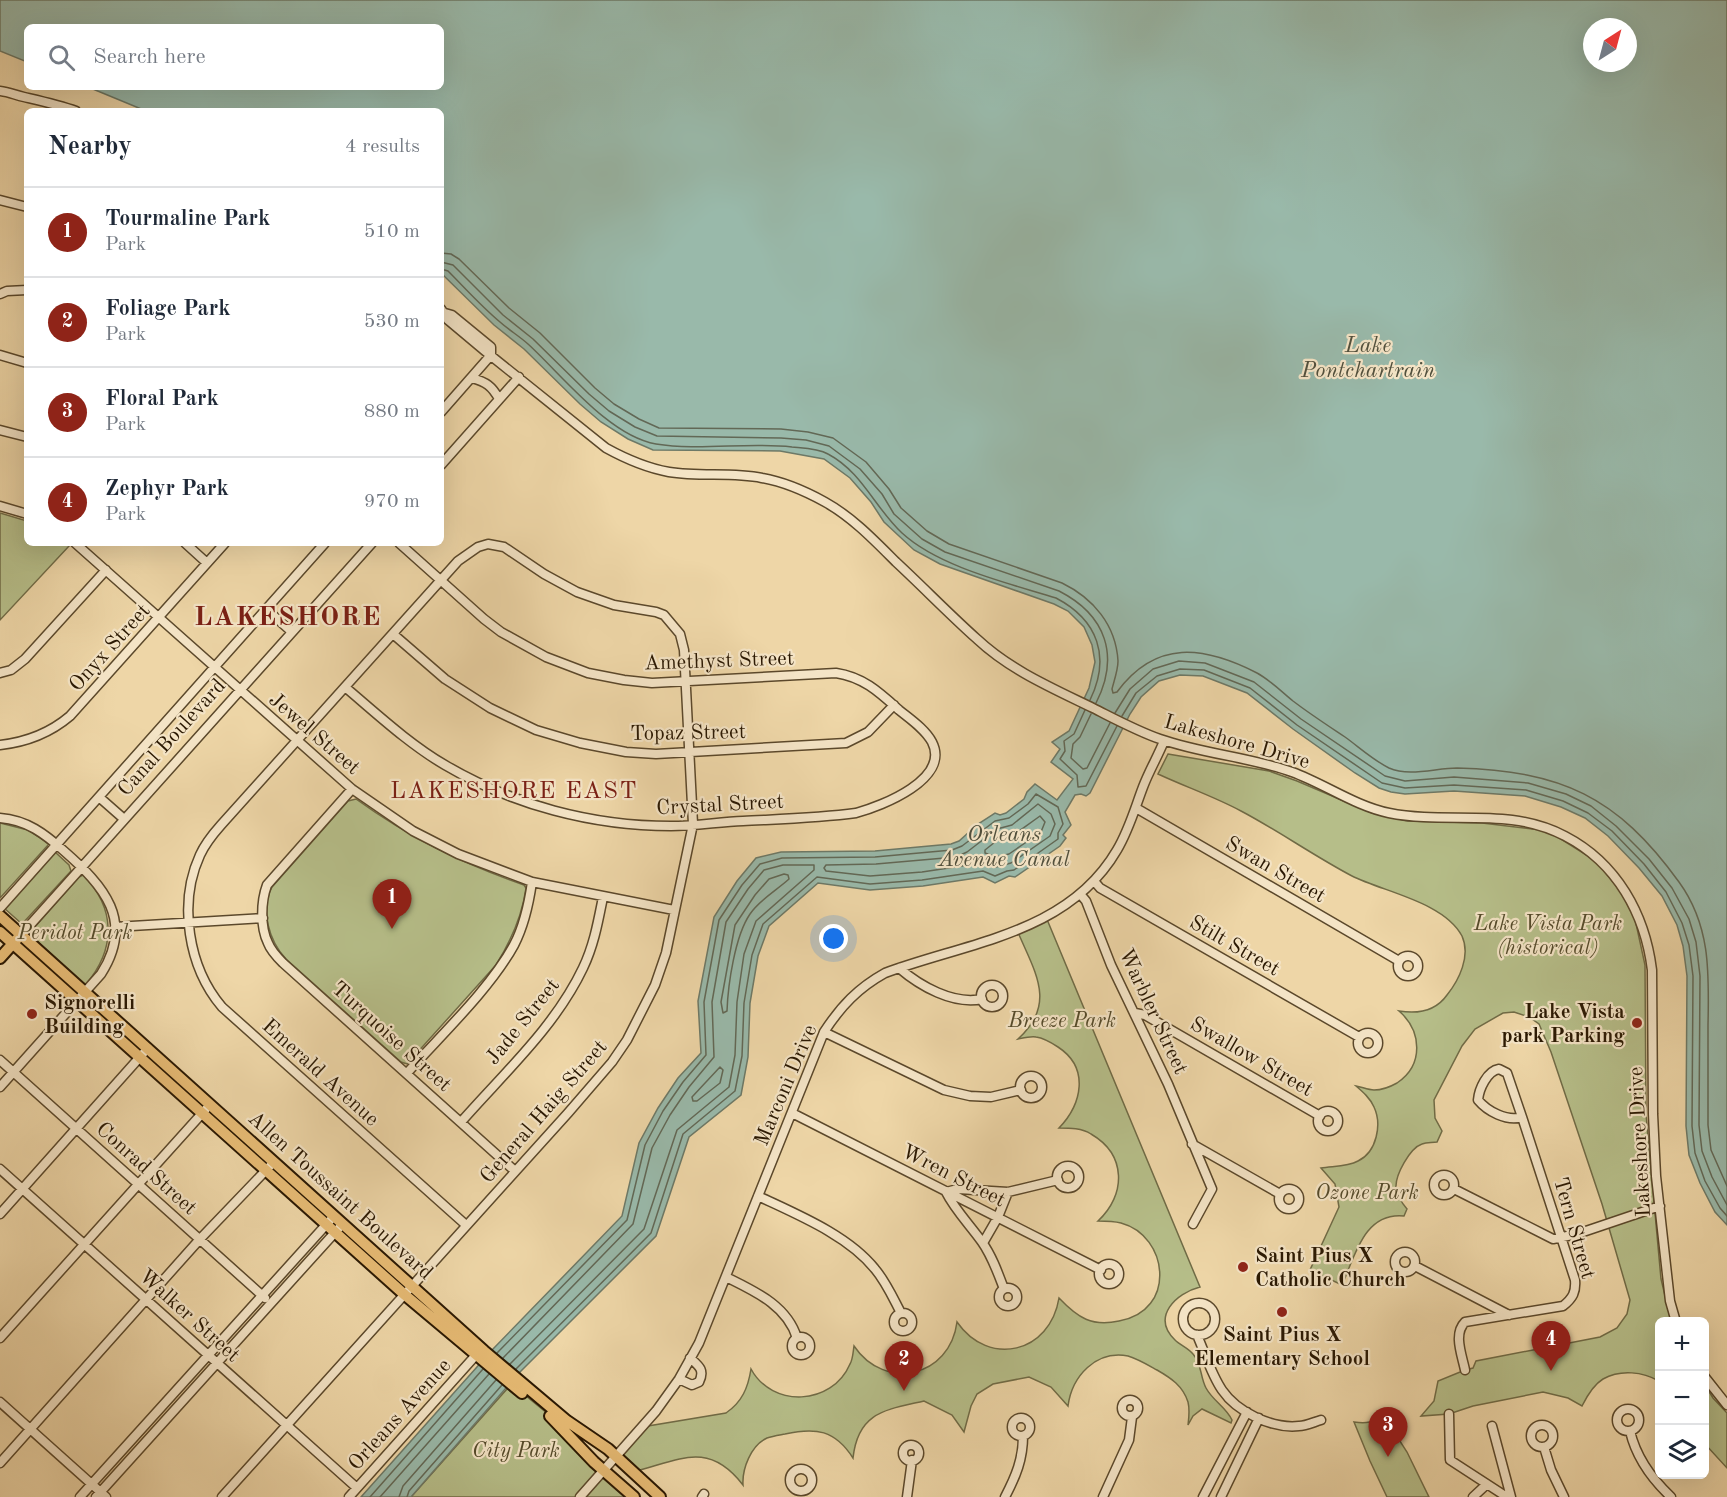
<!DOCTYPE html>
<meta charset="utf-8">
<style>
:root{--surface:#fff;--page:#f2f2f3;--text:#1f2937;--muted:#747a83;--line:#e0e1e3;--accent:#8f2418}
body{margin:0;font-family:"Old Standard TT",serif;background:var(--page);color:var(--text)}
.controls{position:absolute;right:18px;bottom:18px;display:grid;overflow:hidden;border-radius:9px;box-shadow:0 6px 24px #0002}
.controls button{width:54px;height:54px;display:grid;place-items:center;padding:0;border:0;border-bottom:2px solid var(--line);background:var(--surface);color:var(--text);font:30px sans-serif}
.compass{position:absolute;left:1583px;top:18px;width:54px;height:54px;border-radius:50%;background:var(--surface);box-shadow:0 6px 24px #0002;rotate:36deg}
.you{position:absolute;left:834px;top:939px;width:21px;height:21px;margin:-15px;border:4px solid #fff;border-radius:50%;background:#1a73e8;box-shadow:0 0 0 9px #1a73e833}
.badge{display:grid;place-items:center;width:39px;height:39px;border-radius:50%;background:var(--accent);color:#fff;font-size:20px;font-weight:700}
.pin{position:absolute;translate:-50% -50px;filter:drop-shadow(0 2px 3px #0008)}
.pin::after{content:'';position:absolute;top:32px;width:21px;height:18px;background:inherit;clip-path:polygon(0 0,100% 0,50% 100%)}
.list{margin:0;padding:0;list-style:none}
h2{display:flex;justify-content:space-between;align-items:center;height:78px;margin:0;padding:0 24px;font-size:26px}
h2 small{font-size:20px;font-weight:400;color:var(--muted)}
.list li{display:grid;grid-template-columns:39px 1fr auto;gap:18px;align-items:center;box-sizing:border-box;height:90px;padding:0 24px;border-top:2px solid var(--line)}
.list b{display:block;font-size:22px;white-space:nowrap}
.list p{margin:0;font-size:20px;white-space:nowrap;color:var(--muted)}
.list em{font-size:20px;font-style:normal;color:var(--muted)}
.icon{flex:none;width:33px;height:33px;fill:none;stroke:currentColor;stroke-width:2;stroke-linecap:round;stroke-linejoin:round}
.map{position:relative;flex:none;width:1727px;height:1497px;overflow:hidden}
.search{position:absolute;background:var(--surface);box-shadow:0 6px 24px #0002;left:24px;top:24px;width:420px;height:66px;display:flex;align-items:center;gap:15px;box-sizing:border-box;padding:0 21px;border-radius:9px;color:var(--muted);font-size:22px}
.panel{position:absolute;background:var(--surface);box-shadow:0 6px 24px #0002;left:24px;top:108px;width:420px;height:438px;border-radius:9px}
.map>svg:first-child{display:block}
.green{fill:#b6be89;stroke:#706b46;stroke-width:1.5}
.water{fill:#99b9aa;stroke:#6d7967;stroke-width:1.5;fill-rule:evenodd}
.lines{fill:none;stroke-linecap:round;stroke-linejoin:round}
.shore{stroke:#626856;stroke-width:1.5}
.minor-casing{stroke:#5b482b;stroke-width:11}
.major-casing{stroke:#2a1802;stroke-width:14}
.minor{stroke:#f4e4c6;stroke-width:8}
.major{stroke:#e7bb74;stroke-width:10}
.poi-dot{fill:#8f2418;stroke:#f4e4c6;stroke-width:2}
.labels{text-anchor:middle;stroke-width:4.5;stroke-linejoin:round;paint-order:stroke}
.street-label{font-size:21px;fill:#2a1802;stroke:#f4e4c6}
.park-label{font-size:21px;font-style:italic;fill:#544a2a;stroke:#f4e4c6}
.poi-label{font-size:21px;font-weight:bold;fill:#2a1802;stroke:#f4e4c6;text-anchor:start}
.water-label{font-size:22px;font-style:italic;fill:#51503d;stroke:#f4e4c6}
.quarter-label{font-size:24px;letter-spacing:1.5px;fill:#7a1f14;stroke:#f4e4c6}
.district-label{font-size:27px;font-weight:bold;letter-spacing:1.5px;fill:#7a1f14;stroke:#f4e4c6}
</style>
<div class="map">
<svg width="1727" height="1497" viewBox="0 0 1727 1497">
<rect width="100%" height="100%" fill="#eed6a7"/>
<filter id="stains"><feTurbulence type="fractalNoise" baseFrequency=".00333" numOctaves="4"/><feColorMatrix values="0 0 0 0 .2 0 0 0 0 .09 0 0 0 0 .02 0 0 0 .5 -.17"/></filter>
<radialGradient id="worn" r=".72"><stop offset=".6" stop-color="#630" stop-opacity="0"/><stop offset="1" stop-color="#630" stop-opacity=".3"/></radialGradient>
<!-- green -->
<path class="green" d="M0,513L27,521V543L70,545L0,620Z
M1168,754L1269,771L1297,781L1372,813L1408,821L1482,823L1541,830L1553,834L1596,861L1621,892L1635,919L1645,965L1646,1114L1661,1279L1671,1321L1660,1322L1659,1381C1643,1372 1621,1369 1603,1379C1593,1385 1587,1396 1582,1406L1568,1398L1543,1392L1473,1406L1449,1414L1421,1416L1434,1401L1438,1381L1465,1370L1473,1368L1476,1361L1600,1337L1617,1328L1627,1314L1630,1300L1602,1204L1551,1052L1539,1024L1529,1017L1514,1012L1503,1013L1475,1029L1462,1046L1434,1100L1435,1118L1442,1131L1437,1142C1432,1143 1427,1142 1422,1144C1410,1148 1395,1175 1396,1188C1397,1196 1402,1203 1407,1209L1404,1216C1364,1212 1355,1256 1342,1285L1310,1270L1339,1207L1335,1184L1321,1168C1333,1166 1347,1167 1358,1161C1377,1152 1382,1124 1374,1107C1370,1098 1363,1092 1356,1086C1362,1087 1368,1090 1374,1090C1382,1090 1390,1087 1397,1083C1424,1065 1422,1031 1399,1011C1417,1014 1435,1012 1447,995C1459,980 1471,956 1462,936C1444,902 1384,892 1352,876C1314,856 1279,831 1241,811C1215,797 1186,787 1158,774Z
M356,799C410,838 461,863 524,885L526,888C522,917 511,941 496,965L407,1064L401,1062L286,959C269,941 260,910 272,887L348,801Z
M0,823L28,830L49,844L0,898Z
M54,851L69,865L71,871L22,924L4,908Z
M83,875C116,908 116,949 86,984L83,985L34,938L32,934L33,929L79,877Z
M1046,917L1200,1287C1176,1293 1151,1317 1175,1340C1180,1345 1188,1348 1193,1354C1202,1364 1200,1377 1206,1388C1213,1401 1226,1407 1232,1420L1231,1423L1202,1409L1193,1416L1188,1425C1189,1417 1190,1410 1188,1402C1183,1386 1171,1378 1157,1370C1148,1365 1138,1359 1128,1356C1096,1350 1072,1376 1068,1406L1051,1387L1029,1377L993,1384L977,1394L971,1406L964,1432L952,1415L924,1401C885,1410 858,1412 853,1458C835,1430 816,1427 785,1434C780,1435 773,1436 767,1438C751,1445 742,1469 743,1485C708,1440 680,1460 633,1472L617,1456L642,1427L726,1413C742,1402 748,1388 751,1369C772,1408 832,1406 850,1364C853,1359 853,1352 854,1346C885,1392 950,1377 957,1322C989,1368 1050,1353 1059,1298C1078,1318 1092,1327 1119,1321C1177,1311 1169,1236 1121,1223C1113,1221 1105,1221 1098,1221C1126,1195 1127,1155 1091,1134C1082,1128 1070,1128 1059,1128C1082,1104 1090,1068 1058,1047C1052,1043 1043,1038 1036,1037C1031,1036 1023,1038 1018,1039C1058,1003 1034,971 1017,930Z
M1705,1385L1713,1398L1727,1413V1468L1705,1444Z
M507,1389L526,1396L548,1414L634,1497H411Z
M1382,1413L1407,1452L1429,1497H1387L1370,1461L1354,1422C1366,1424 1374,1423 1382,1413Z"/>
<!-- water -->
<path class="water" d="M0,0H1727V1225L1715,1212L1700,1183L1689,1155L1686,1126L1687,976L1683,946L1677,925L1662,896L1639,868L1608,836L1585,818L1561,807L1525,796L1454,791L1405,794L1391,792L1379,788L1355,773L1293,729L1247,693L1203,676L1180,675L1159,681L1141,697L1130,714L1090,793L1086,796L1081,794L1075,795L1065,812L1071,825L1063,835L1066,838L1060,846L1015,877L1009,876L995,883L983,877L923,886L870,890L818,883L769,926L758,956L750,1003L748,1057L741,1095L689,1137L656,1236L520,1372L411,1497H361L493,1349L622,1216L639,1143L658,1108L678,1078L701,1053L698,1001L714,917L737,881L756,858L781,852L875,851L951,844L959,841L978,824L995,813L1000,815L1006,813L1024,799L1027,792L1035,784L1057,800L1073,779L1051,762L1060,749L1052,742L1069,731L1089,688L1095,662L1092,645L1084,627L1068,611L1054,604L940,564L914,550L884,522L871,502L850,478L824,459L780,451L653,450L628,439L601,422L580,404L524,349L494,325L441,273V111H146L88,87H441V27H27V62L0,51ZM1592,27H1628V63H1592Z"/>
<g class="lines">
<!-- shore -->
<path class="shore" d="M441,253L451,254L459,259L509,308L540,333L595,388L614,404L639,419L659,428L781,429L808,432L833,438L866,462L889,489L901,508L927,531L949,544L1062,583C1093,598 1116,625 1118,661C1118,670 1114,681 1112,689L1113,693L1117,692C1156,639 1204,646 1257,673C1270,680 1282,692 1293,701C1310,714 1327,725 1345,737C1359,747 1373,760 1389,768C1409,777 1436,768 1457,768C1561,771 1617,796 1679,882C1711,926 1709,974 1708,1025C1708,1058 1708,1092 1708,1125L1711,1150L1727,1186
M441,262L453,265L503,315L533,339L589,394L609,411L635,427L657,436L781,438L806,440L829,446L860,469L882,494L894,514L922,539L945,552L1059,591C1106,615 1120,656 1096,703
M441,269L448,271C465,288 481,306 500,322C509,330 519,336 528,344C562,375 609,436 656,444C699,451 748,442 792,447C803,448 818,448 828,454C862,472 875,508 902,533C939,567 1008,583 1056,598C1098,620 1111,657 1090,700
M1085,710L1074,734L1064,741L1065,751L1060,759L1077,775L1078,787L1086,786L1117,726
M1115,713L1130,689L1153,669L1179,661L1205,663L1254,682L1301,719L1385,776L1405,781L1454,777L1528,783L1566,794L1591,806L1616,826L1649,859L1672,888L1689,919L1696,942L1700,976L1699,1125L1702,1151L1712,1177L1727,1205
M1091,714L1080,737L1073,744L1071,758L1083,769L1087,768L1110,723
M1122,716L1136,693L1157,676L1180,669L1204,670L1250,688L1297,725L1382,783L1405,788L1454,785L1526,790L1563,801L1588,813L1612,831L1644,864L1666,892L1682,923L1689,945L1693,976L1692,1126L1695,1153L1705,1181L1720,1208L1727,1216
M1038,804L1051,814L1055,824L1050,836L1011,863L996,867L982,863L922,872L870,876L826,871L824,868L826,865L876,864L956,857L967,852L997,829L1012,825Z
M1040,816L1045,822L1041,832L1009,854L996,857L985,853V850L1000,838L1015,834Z
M784,874L788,875L789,879C777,890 759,900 750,914C735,936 728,984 727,1011L723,1013L721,1002L735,925L755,895L769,879Z
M720,1067L723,1070L720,1083L697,1101H693L692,1097Z
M497,1353L627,1220L645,1145L663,1111L683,1082L706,1055L704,1002L719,920L742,885L760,864L782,858L875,857L952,850L962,846L995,821L1009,818L1028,804L1036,794L1058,807L1063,824L1058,833V839L1014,870L1007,871L995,876L983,871L922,880L870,884L817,877L763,924L752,955L744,1003L742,1056L735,1091L683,1134L651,1233L516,1369
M503,1358L633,1224L652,1148L670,1115L689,1087L714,1057L712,1002L726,922L748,889L764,870L783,865H814V870L756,921L744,954L737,1002L735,1055L729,1087L677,1130L644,1229L510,1364
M370,1497L483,1369
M380,1497L489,1374
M399,1497L403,1486L496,1380
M407,1497L409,1491L502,1385"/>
<defs>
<path id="minor" d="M0,91C9,92 15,95 24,97C41,101 59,105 76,111
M0,200L27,207
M0,294L7,291L27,290
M441,309L448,320L485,351L606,448C626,459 647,468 669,472C700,477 732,472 762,478C785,482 805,491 825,502C852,517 874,540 896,562C923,587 949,614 977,639C1010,670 1052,688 1093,708C1115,719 1137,731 1160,739C1203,754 1250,757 1292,772C1325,784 1355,806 1389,813C1449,825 1508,806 1565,836C1617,863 1645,914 1652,970L1653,1114L1656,1176L1670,1301L1676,1322
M445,313L452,315L491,347V355
M0,355L27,363
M472,378C486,382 492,386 499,399
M441,412L491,355
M0,430L27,437
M441,465L519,377
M0,506L27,514
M75,543L352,789L413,831L458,854L532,882L674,910
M185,543L207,563
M266,609L292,632
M393,634L445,679L490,708L536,730L580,743L626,752L656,754L846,743L868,732L894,705
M0,673L11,670L25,659L106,570
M345,687C377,714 409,744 445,765C513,805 592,826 671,826C695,826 719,822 743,821C781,819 819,818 856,813C882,806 951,779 932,742C925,729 910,719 899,710C879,692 863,677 836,673L652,683L624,680L588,673L546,657L501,632L484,619L399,543
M0,745C27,742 50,733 70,716L225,543
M352,789L267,885C261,901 260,927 268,943C271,951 277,957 283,963L515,1171
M99,797L124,819
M1136,808L1399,961
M0,818C27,820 45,834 64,851C104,886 135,921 101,974L0,1087
M1094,881L1100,888L1359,1037
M1081,895L1086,901L1111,965L1168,1084L1212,1189L1193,1224
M0,908L325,543
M115,927L263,918
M21,935L372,543
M1398 966a10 10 0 1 1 20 0a10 10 0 1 1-20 0Z
M899,968C920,986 953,1005 982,999
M981 996a11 11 0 1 1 22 0a11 11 0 1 1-22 0Z
M1135,1013L1145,1015L1320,1116
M824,1032L944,1090L970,1096L991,1097L1021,1090
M1358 1043a10 10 0 1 1 20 0a10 10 0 1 1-20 0Z
M0,1060L265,1298
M1499,1069L1507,1073L1522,1117C1507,1122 1487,1111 1478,1100C1479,1089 1487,1071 1499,1069Z
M407,1073C441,1035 490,989 514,945C524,926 529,903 532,882
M1020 1087a11 11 0 1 1 22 0a11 11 0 1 1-22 0Z
M1318 1121a10 10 0 1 1 20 0a10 10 0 1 1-20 0Z
M792,1113L1101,1270
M461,1122C504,1073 555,1027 583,968C594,945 598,922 603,897
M1192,1144L1280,1194
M1057 1177a11 11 0 1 1 22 0a11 11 0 1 1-22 0Z
M0,1169L357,1488
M1434 1185a10 10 0 1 1 20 0a10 10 0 1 1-20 0Z
M1454,1189L1553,1239L1577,1234L1660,1206
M1279 1199a10 10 0 1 1 20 0a10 10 0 1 1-20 0Z
M758,1196C796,1214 848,1235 875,1269C886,1282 893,1298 901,1313
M0,1214L148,1048
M983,1243L998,1217L1008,1192
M1395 1262a10 10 0 1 1 20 0a10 10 0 1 1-20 0Z
M1099 1274a10 10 0 1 1 20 0a10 10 0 1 1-20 0Z
M1415,1266L1509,1315
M726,1277C754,1291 787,1305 797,1338
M999 1297a9 9 0 1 1 18 0a9 9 0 1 1-18 0Z
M1004,1289C998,1273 992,1256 982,1242C970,1225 955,1210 946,1192L958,1189L1008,1192L1058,1180
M1183 1319a16 16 0 1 1 32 0a16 16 0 1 1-32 0Z
M894 1322a9 9 0 1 1 18 0a9 9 0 1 1-18 0Z
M1197,1335C1205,1353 1211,1374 1222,1390C1237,1412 1272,1429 1299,1426C1306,1426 1314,1422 1321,1420
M792 1346a9 9 0 1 1 18 0a9 9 0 1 1-18 0Z
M0,1338L206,1109
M1465,1370C1462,1355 1453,1334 1465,1322L1563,1306C1573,1298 1576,1292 1575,1280L1522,1117
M1704,1376L1727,1405
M679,1379L692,1385L699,1382C705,1370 699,1366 690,1358
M1122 1408a8 8 0 1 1 16 0a8 8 0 1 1-16 0Z
M0,1402L106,1497
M1617 1420a11 11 0 1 1 22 0a11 11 0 1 1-22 0Z
M1449,1414L1450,1460L1507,1497
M1012 1427a9 9 0 1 1 18 0a9 9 0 1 1-18 0Z
M1531 1436a11 11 0 1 1 22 0a11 11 0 1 1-22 0Z
M1492,1426L1511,1497
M1630,1431C1636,1457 1652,1479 1671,1497
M903 1453a8 8 0 1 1 16 0a8 8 0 1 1-16 0Z
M1544,1447L1551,1470L1564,1497
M0,1463L200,1239L270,1166
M790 1480a11 11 0 1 1 22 0a11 11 0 1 1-22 0Z
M80,1497L334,1216
M96,1497L339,1228
M222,1497L568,1113L612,1062L627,1040L655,985L666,953L693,824L684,650L680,634L664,615L656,612L614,605L577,592L544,574L504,547L488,544L478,547L458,561L221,825C213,834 205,844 200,855C178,903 188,967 222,1007L466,1225
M349,1497L476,1355
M580,1497L656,1411L679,1379L699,1343L824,1032C841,1006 858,988 885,973C968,942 1068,934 1117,850C1129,830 1135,808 1143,787C1149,771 1158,756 1164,741
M702,1497L704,1494
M907,1497L912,1460
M1005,1497C1016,1476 1023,1459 1023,1436
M1103,1497L1129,1440L1132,1417
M1203,1497L1247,1412
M1221,1497L1259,1418
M1473,1497L1487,1484"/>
<path id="major" d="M0,916L484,1351L567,1421L608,1449L660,1497
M0,932L405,1295L522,1393
M0,958L17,939
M550,1416L594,1462L634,1497"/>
</defs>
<!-- minor casing -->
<use href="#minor" class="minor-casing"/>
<!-- major casing -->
<use href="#major" class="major-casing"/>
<!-- minor -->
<use href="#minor" class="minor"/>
<!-- major -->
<use href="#major" class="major"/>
</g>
<!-- markers -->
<g class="poi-dot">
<circle cx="32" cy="1014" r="6"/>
<circle cx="1637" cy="1023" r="6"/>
<circle cx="1243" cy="1267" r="6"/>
<circle cx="1282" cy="1312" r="6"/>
</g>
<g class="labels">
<!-- street labels -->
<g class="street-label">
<text transform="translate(109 647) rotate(-48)" y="7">Onyx Street</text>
<text transform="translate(719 660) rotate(-2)" y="7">Amethyst Street</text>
<text transform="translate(688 732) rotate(-1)" y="7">Topaz Street</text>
<text transform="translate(315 733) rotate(41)" y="7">Jewel Street</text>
<text transform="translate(171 737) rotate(-48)" y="7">Canal Boulevard</text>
<text transform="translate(1237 741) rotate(16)" y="7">Lakeshore Drive</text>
<text transform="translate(720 804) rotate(-3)" y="7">Crystal Street</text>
<text transform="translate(1276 869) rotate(30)" y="7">Swan Street</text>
<text transform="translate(1235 945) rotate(30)" y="7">Stilt Street</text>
<text transform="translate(1154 1011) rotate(65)" y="7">Warbler Street</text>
<text transform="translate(522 1021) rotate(-51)" y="7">Jade Street</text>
<text transform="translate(392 1036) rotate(42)" y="7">Turquoise Street</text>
<text transform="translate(1252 1056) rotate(30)" y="7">Swallow Street</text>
<text transform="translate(321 1072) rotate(42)" y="7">Emerald Avenue</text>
<text transform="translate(785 1085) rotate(-67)" y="7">Marconi Drive</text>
<text transform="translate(543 1111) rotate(-49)" y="7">General Haig Street</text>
<text transform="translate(1639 1142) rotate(-93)" y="7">Lakeshore Drive</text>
<text transform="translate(147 1168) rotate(42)" y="7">Conrad Street</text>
<text transform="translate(954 1175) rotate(27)" y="7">Wren Street</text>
<text transform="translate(341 1195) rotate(42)" y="7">Allen Toussaint Boulevard</text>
<text transform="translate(1575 1228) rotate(74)" y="7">Tern Street</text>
<text transform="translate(190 1315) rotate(42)" y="7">Walker Street</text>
<text transform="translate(399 1414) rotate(-48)" y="7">Orleans Avenue</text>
</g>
<!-- park labels -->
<g class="park-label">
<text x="1548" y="930">Lake Vista Park<tspan x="1548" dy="24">(historical)</tspan></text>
<text x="75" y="939">Peridot Park</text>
<text x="1062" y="1027">Breeze Park</text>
<text x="1367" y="1199">Ozone Park</text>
<text x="516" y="1457">City Park</text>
</g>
<!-- poi labels -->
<g class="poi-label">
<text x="44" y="1009">Signorelli<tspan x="44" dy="24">Building</tspan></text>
<text x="1625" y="1018" text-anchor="end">Lake Vista<tspan x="1625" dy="24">park Parking</tspan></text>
<text x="1255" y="1262">Saint Pius X<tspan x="1255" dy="24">Catholic Church</tspan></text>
<text x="1282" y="1341" text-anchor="middle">Saint Pius X<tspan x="1282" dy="24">Elementary School</tspan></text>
</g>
<!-- water labels -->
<g class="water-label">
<text x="1368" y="352">Lake<tspan x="1368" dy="25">Pontchartrain</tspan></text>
<text x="1004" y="841">Orleans<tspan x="1004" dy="25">Avenue Canal</tspan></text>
</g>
<!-- quarter labels -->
<g class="quarter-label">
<text x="514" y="798">LAKESHORE EAST</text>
</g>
<!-- district labels -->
<g class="district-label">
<text x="288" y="625">LAKESHORE</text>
</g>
</g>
<rect width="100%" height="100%" filter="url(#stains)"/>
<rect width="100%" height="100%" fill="url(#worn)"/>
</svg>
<div class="controls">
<button>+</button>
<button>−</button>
<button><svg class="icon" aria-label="layers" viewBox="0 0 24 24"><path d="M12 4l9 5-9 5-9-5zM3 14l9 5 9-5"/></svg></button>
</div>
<svg class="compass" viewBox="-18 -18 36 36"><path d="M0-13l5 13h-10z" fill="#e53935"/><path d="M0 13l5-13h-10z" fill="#747a83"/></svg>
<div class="you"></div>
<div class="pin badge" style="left:392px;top:929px">1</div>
<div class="pin badge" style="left:904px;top:1391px">2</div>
<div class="pin badge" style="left:1388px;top:1457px">3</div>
<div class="pin badge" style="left:1551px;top:1371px">4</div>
<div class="search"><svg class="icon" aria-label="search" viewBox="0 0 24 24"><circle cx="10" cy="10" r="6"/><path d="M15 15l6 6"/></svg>Search here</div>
<section class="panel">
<h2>Nearby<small>4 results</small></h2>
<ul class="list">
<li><span class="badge">1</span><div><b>Tourmaline Park</b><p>Park</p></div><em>510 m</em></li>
<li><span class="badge">2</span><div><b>Foliage Park</b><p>Park</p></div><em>530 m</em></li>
<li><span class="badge">3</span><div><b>Floral Park</b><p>Park</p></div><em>880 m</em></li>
<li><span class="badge">4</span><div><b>Zephyr Park</b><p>Park</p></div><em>970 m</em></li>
</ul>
</section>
</div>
